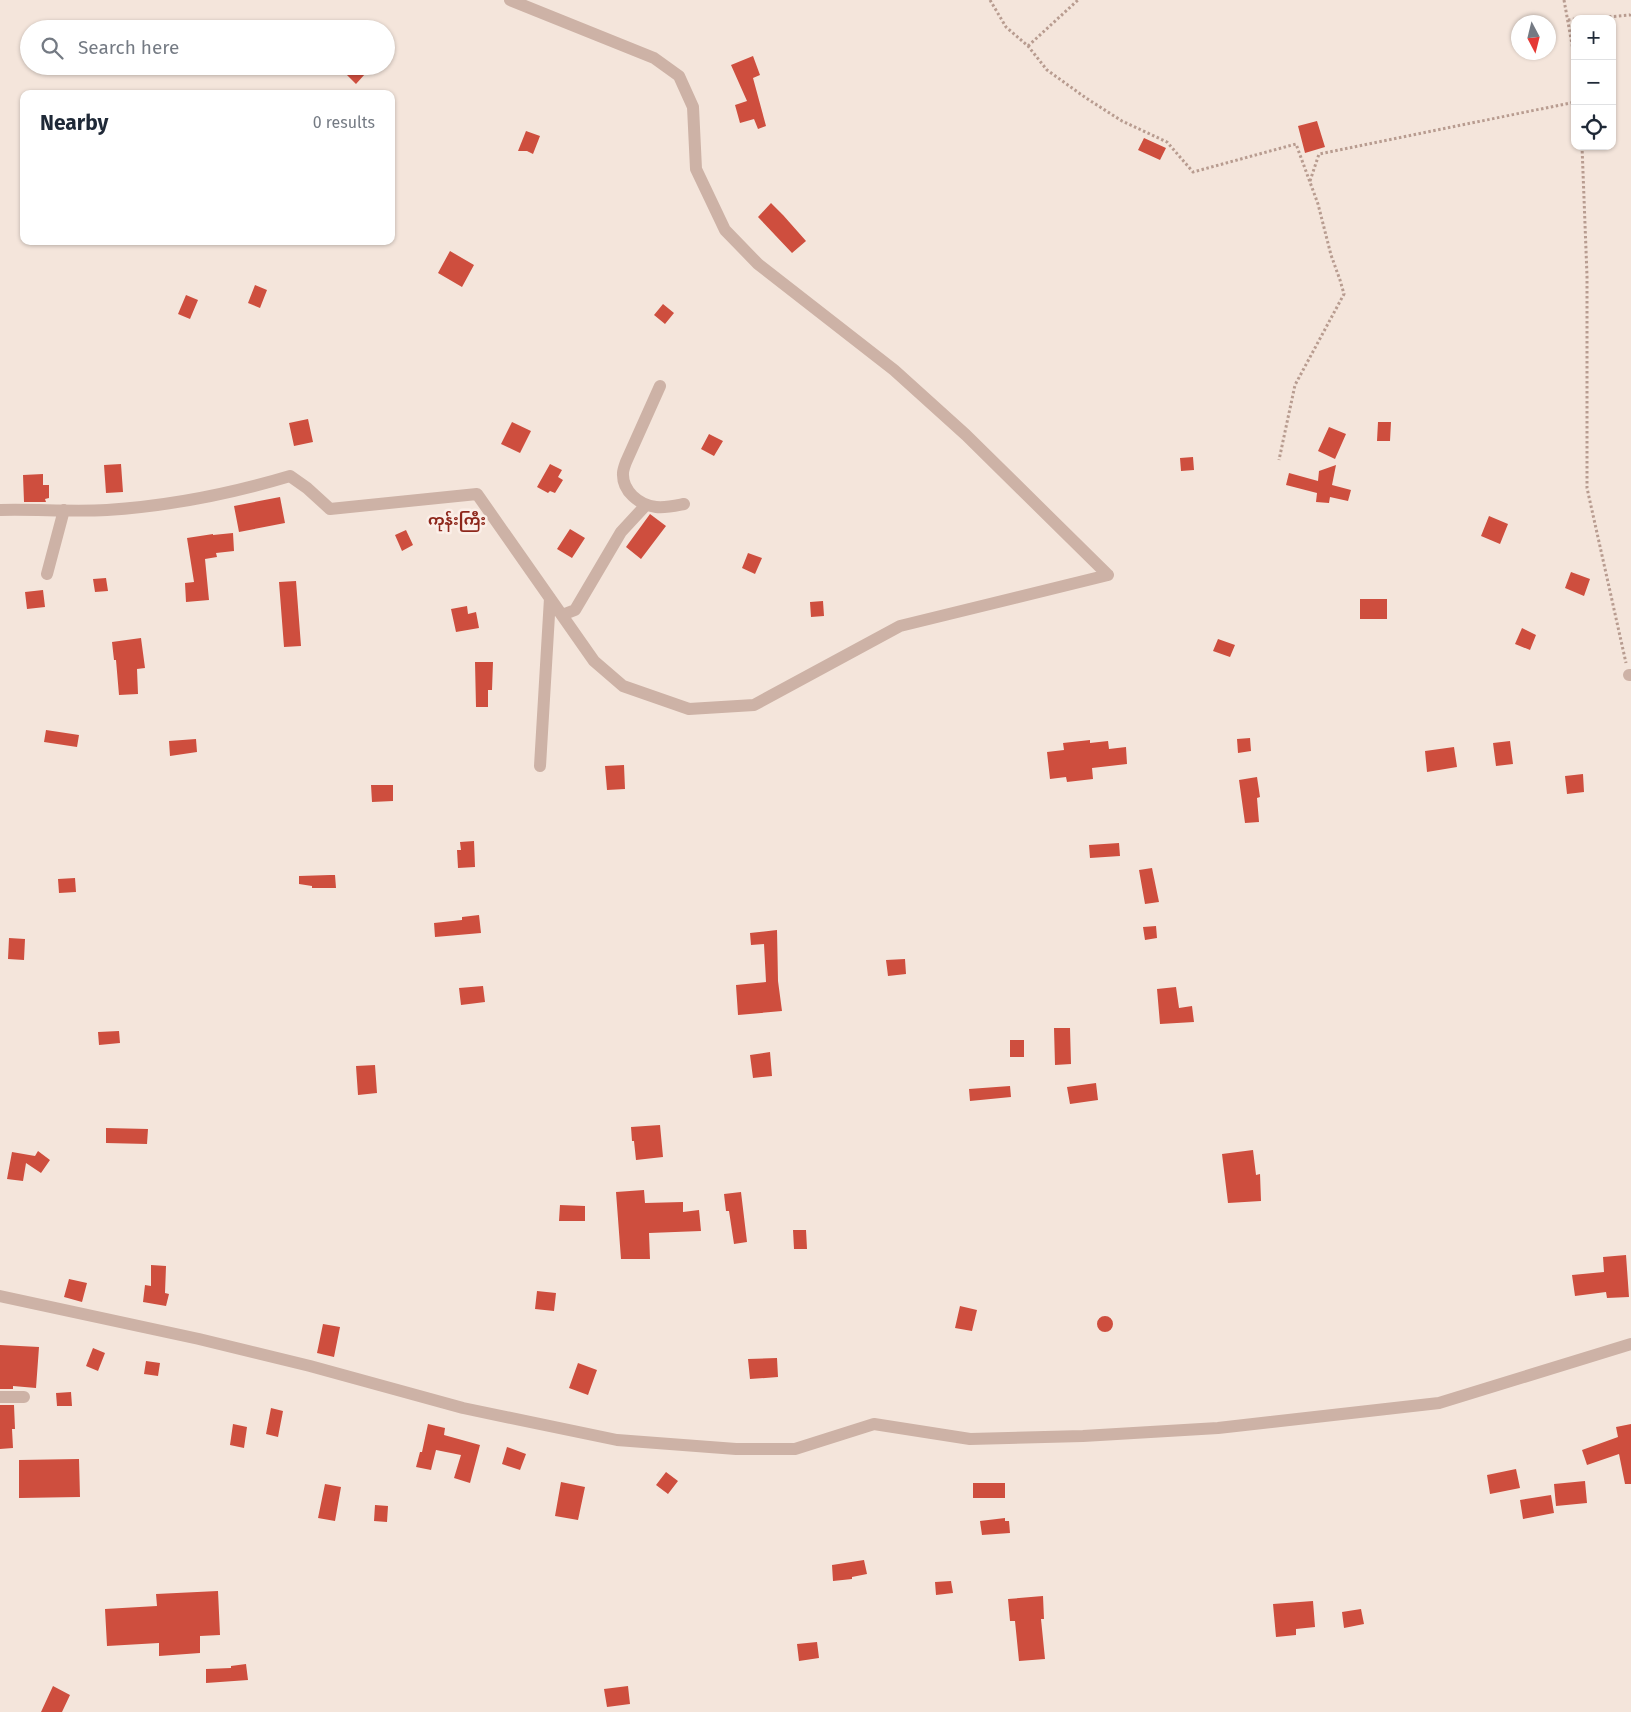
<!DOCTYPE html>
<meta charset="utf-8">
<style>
:root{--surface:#fff;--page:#f6f6f7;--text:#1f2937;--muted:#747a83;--line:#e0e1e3}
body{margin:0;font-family:"Fira Sans","Noto Sans Myanmar",sans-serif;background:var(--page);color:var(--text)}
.controls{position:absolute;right:15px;top:15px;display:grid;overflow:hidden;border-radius:10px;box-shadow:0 1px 4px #0004}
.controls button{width:45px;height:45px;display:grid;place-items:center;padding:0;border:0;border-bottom:1px solid var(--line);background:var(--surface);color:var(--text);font:25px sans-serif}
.compass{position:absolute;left:1511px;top:15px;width:45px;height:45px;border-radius:50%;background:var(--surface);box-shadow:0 1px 4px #0004;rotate:173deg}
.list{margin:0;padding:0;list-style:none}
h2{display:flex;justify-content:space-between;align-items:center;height:65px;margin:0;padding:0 20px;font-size:21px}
h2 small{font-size:16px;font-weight:400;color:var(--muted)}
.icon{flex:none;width:28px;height:28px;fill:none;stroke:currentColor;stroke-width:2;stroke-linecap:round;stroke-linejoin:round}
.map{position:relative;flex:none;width:1631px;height:1712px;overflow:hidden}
.search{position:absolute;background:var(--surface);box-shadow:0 1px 4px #0004;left:20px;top:20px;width:375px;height:55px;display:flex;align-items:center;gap:12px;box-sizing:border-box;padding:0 18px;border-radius:28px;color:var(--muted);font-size:19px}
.panel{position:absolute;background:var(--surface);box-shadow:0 1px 4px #0004;left:20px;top:90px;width:375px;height:155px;border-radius:10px}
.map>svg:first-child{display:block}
.building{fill:#ce4e3e}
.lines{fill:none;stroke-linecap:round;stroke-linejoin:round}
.path{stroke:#b89c90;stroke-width:3;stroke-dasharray:2.5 2.5;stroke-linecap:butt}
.minor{stroke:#cdb2a6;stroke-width:12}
.labels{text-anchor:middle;stroke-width:5;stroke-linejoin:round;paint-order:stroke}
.quarter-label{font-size:15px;font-weight:bold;fill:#8d271b;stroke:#fbefe8}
</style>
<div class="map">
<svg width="1631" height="1712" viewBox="0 0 1631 1712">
<rect width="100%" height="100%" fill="#f4e5db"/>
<!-- building -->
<path class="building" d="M753,56L760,75L753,78L766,126L758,129L754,119L740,123L735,105L747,101L731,65Z
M352,66H358L365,74L356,84L345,73Z
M1317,121L1325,147L1305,153L1298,126Z
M526,131L540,136L533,154L527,151H518Z
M1144,138L1166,148L1160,160L1138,150Z
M771,203L783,215L806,241L792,253L758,217Z
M450,251L474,265L462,287L438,273Z
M255,285L267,290L260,308L248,303Z
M186,295L198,300L190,319L178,314Z
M663,304L674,313L665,324L654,315Z
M308,419L313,442L294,446L289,423Z
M512,422L531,431L520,453L501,444Z
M1378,422H1391L1390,441H1377Z
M1329,427L1346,434L1335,459L1318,451Z
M709,434L723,441L714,456L701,449Z
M1193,457L1194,470L1181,471L1180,458Z
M121,464L123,492L106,493L104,465Z
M550,464L562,470L558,477L563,480L555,493L550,491L548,493L537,487Z
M1336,465L1332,485L1351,490L1348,501L1330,497L1329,503L1316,502L1317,493L1286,485L1289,473L1318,481L1319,471Z
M43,474V485H49V498L45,499L46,502H24L23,475Z
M280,497L285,523L239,532L234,506Z
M650,514L666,526L641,559L626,547Z
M1489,516L1508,524L1500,544L1481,536Z
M570,529L585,538L572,558L557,549Z
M406,530L413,545L402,551L395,535Z
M233,533L234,551L216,553L217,557L205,559L209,600L186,602L185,583L194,582L187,538L213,534V535Z
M748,553L762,558L755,574L742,568Z
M1571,572L1590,579L1584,596L1565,588Z
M106,578L108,591L95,592L93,579Z
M296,581L301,646L284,647L279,582Z
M43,590L45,607L27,609L25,592Z
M1360,599H1387V619H1360Z
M823,601L824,616L811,617L810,602Z
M467,606L468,614L476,612L479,628L456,632L451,609Z
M1522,628L1536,635L1530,650L1515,644Z
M141,638L145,668L137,669L138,694L119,695L116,660H114L112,642Z
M1218,639L1235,645L1230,657L1213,651Z
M475,662H493L492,690H488V707H476Z
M46,730L79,735L77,747L44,742Z
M1250,738L1251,751L1238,753L1237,739Z
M196,739L197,752L170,756L169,741Z
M1090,740V743L1108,741L1109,749L1126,747L1127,764L1092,768L1093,779L1067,782L1066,777L1050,779L1047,752L1064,750L1063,743Z
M1510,741L1513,764L1496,766L1493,743Z
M1454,747L1457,767L1427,772L1425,751Z
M624,765L625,789L607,790L605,766Z
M1583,774L1584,792L1567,794L1565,776Z
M1257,777L1260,797L1257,798L1259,822L1245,823L1239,780Z
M371,785H393V801L372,802Z
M474,841L475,867L458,868L457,850H461L460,842Z
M1119,843L1120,856L1090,858L1089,845Z
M1152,868L1159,902L1145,904L1139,870Z
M330,875H335L336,888H312V886L299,884V876Z
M75,878L76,892L59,893L58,879Z
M479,915L481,933L435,937L434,923L462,920V917Z
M1156,926L1157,938L1145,940L1143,927Z
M777,930L778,981L782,1011L738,1015L736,985L766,982L764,944L751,945L750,933Z
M9,938L25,939L24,960L8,959Z
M905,959L906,974L888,976L886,960Z
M483,986L485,1002L461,1005L459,988Z
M1176,987L1179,1008L1192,1006L1194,1022L1160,1024L1157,989Z
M1054,1028H1070L1071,1064L1055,1065Z
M119,1031L120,1043L99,1045L98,1032Z
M1010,1040H1024V1057H1010Z
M770,1052L772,1076L753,1078L750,1055Z
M375,1065L377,1093L358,1095L356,1066Z
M1096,1083L1098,1100L1070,1104L1067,1087Z
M1010,1086L1011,1097L970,1101L969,1089Z
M660,1125L663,1157L636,1160L634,1141H632L631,1127Z
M106,1128L148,1129L147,1144L106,1143Z
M1253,1150L1256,1175L1260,1174L1261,1201L1228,1203L1222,1154Z
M38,1151L50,1160L41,1173L26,1163L23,1181L7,1179L12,1152L35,1156Z
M644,1190L645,1203L683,1202V1212L699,1210L701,1231L649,1233L650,1259H621L616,1192Z
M741,1192L747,1242L734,1244L729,1211H726L724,1194Z
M560,1205L585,1206V1221H559Z
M793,1230H806L807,1249H794Z
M1626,1255L1629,1297L1607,1298L1606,1292L1575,1296L1572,1275L1604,1272L1603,1257Z
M151,1265L166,1266L165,1293L169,1294L166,1306L143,1302L145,1285L151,1286Z
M69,1279L87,1283L82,1302L64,1297Z
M537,1291L556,1293L554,1311L535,1309Z
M960,1306L977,1310L972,1331L955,1328Z
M1097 1324a8 8 0 1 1 16 0a8 8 0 1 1-16 0Z
M323,1324L340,1327L334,1357L317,1353Z
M0,1345L39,1347L36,1388L13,1386V1389H0Z
M93,1348L105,1353L98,1371L86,1366Z
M777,1358L778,1377L750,1379L748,1359Z
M146,1361L160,1363L158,1376L144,1374Z
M578,1363L597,1370L588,1395L569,1388Z
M71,1392L72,1406H57L56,1393Z
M0,1405H14L15,1429H12L13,1448L0,1449Z
M271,1408L283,1411L278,1437L266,1434Z
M233,1424L247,1427L244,1448L230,1445Z
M428,1424L445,1428L444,1435L480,1445L470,1483L454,1478L461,1455L436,1450L431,1470L416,1467L420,1452H422Z
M1631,1424V1484H1625L1619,1454L1587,1465L1582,1450L1618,1437L1616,1427Z
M507,1447L526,1454L520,1470L502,1464Z
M79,1459L80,1497L19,1498V1460Z
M1516,1469L1520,1488L1490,1494L1487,1475Z
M666,1472L678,1481L668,1494L656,1485Z
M1585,1481L1587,1503L1556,1506L1554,1484Z
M561,1482L585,1487L578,1520L555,1516Z
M973,1483H1005V1498H973Z
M325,1484L341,1487L335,1521L318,1518Z
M1551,1495L1554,1513L1523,1519L1520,1500Z
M375,1505L388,1506L387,1522L374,1521Z
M1005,1518V1521H1009L1010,1533L982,1535L980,1521Z
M864,1560L867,1574L852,1577V1579L833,1581L832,1565Z
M951,1581L953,1593L936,1595L935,1582Z
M218,1591L220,1635L200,1636V1653L159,1656V1643L107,1646L105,1609L157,1606L156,1594Z
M1043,1596L1044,1619H1041L1045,1659L1019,1661L1015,1621H1010L1008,1599Z
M1313,1601L1315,1627L1296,1629V1635L1276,1637L1273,1604Z
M1361,1609L1364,1624L1344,1628L1342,1612Z
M817,1642L819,1658L799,1661L797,1644Z
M246,1664L248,1680L206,1683V1669L231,1668V1666Z
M53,1686L70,1695L62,1712H41Z
M628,1686L630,1704L607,1707L604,1689Z"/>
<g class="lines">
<!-- path -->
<path class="path" d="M990,0L1006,27L1028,46L1047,70L1086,98L1122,121L1167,142L1193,172L1296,144L1318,204L1331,255L1340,280L1344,294L1295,385L1279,460
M1564,0L1575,61
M1584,19L1630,15L1631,13
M1568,20L1575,19
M1028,46L1078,0
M1582,146L1587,276V488L1626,663
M1310,181L1319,154L1575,102"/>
<!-- minor -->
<path class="minor" d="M510,0L654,58L679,76L693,107L696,169L725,230L758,264L894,370L966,435L1108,575
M660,386L626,462C625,465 623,470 623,473C622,491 639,505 656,507C666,508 674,506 684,504
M0,510C35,509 72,512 107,510C169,506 230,494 290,476L307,488L330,509L477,494L594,661L623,686L689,709L754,705L900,626L1108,575
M47,574L64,510
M562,615L575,610L621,532L646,505
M1629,675H1631
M540,766L550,598
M0,1296L199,1339L310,1366L463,1408L617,1440L736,1449H795L874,1424L970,1439L1083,1436L1218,1428L1439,1403L1631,1344
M0,1397H24"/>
</g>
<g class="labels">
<!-- quarter labels -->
<g class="quarter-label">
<text x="457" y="525">ကုန်းကြီး</text>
</g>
</g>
</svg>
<div class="controls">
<button>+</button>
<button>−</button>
<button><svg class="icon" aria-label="locate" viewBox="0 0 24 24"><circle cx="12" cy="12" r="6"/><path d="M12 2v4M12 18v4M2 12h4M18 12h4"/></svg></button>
</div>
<svg class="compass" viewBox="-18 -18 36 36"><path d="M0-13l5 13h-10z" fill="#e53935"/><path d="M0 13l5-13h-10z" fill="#747a83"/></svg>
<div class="search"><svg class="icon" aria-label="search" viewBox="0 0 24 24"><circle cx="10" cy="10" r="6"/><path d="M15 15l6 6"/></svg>Search here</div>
<section class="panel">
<h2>Nearby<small>0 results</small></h2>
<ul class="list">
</ul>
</section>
</div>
